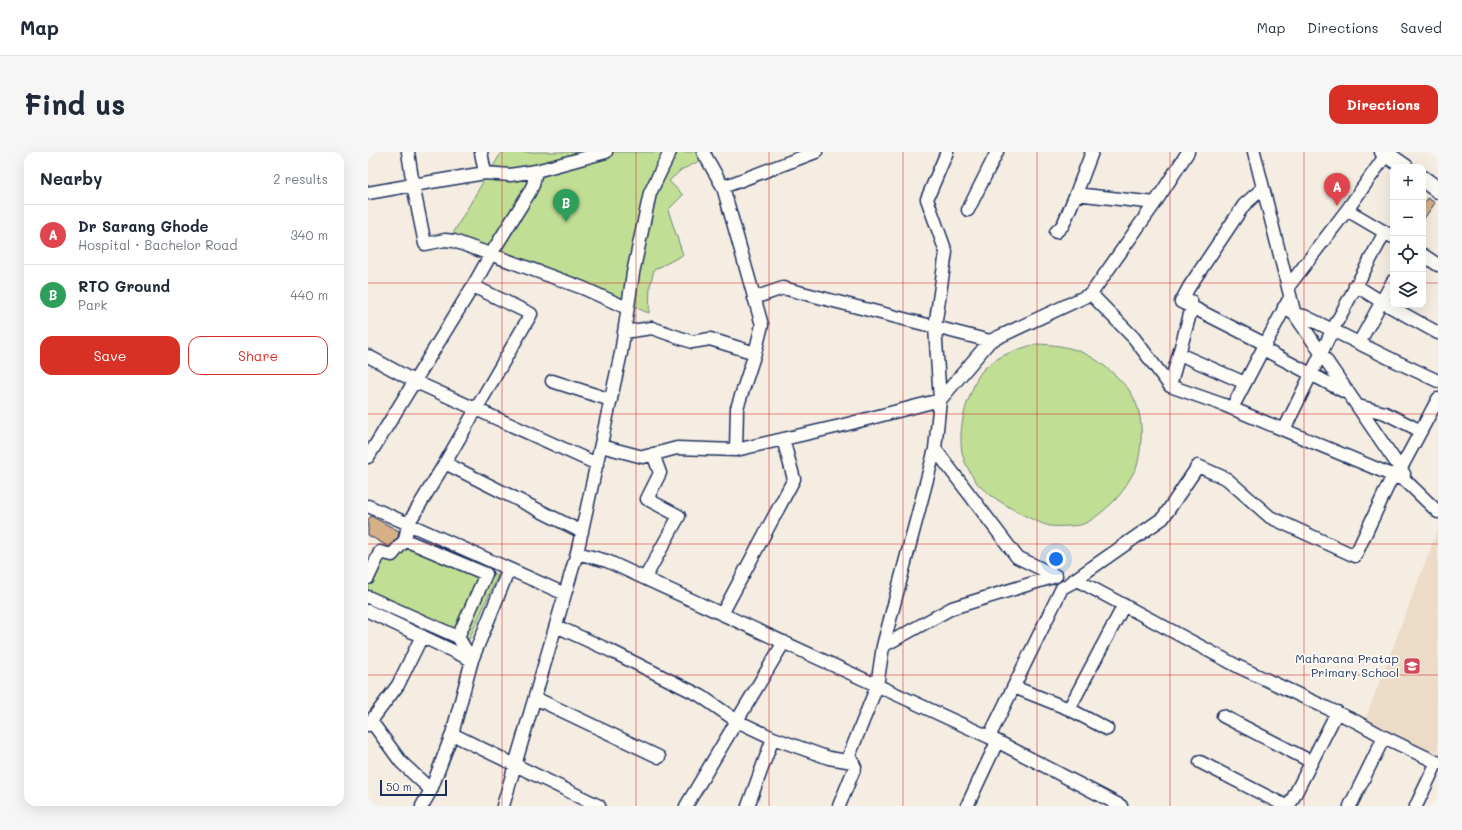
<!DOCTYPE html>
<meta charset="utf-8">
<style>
:root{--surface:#fff;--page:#f6f6f7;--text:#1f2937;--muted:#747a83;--line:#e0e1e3;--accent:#d93025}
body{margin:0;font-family:Mali,sans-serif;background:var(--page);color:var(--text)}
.controls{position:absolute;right:12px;top:12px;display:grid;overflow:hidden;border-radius:8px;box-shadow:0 4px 16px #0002}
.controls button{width:36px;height:36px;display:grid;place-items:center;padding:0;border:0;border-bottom:1px solid var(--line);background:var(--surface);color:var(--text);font:20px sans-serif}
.scale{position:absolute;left:12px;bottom:10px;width:67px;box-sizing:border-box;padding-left:4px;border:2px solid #1b2f5e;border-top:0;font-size:11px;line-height:14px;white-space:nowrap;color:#1b2f5e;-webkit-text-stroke:3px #fdfcf7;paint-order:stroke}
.you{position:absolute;left:688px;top:407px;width:14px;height:14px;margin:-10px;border:3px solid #fff;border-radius:50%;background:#1a73e8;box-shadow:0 0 0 6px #1a73e833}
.badge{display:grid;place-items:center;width:26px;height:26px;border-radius:50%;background:var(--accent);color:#fff;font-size:13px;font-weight:700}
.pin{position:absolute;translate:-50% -33px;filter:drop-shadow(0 1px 2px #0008)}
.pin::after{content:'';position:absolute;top:21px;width:14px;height:12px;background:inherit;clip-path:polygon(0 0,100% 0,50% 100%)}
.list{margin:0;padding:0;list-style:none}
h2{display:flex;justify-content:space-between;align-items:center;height:52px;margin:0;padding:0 16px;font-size:17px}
h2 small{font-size:13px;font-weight:400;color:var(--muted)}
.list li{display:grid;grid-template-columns:26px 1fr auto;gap:12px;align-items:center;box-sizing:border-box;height:60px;padding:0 16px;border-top:1px solid var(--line)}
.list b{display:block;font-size:15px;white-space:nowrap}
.list p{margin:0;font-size:13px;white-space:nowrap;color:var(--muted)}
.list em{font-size:13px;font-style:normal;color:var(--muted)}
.actions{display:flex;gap:8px;padding:12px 16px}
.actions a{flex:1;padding:9px 0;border:1px solid var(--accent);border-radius:12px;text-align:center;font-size:14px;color:var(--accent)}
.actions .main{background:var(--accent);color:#fff}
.icon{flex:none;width:22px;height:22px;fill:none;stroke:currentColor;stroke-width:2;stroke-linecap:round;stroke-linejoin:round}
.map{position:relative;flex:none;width:1070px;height:654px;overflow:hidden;border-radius:12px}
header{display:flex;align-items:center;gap:24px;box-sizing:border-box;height:56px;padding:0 20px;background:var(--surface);border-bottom:1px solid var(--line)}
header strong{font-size:19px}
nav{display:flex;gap:22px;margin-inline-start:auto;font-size:14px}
.intro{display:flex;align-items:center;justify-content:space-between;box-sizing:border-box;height:96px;padding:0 24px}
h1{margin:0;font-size:28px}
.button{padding:10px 18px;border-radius:12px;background:var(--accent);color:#fff;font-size:14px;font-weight:700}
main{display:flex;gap:24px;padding:0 24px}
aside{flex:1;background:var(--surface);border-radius:12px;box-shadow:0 4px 16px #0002}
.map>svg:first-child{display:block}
.built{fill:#ecdbc6}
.green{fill:#c1de95;stroke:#6e867a}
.building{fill:#d6b188;stroke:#1b2f5e}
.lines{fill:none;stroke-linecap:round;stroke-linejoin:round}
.minor-casing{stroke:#1b2f5e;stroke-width:15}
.major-casing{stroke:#1b2f5e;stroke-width:19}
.minor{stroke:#fdfcf7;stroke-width:12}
.major{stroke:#fdfcf7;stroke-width:16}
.grid{fill:none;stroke:#d62828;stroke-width:1;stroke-opacity:0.55}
.labels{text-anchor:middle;stroke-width:3.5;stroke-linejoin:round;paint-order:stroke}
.poi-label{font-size:12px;fill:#1b2f5e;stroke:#fdfcf7;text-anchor:end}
</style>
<header>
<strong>Map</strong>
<nav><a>Map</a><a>Directions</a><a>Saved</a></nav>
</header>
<div class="intro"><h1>Find us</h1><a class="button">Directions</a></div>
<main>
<aside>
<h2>Nearby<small>2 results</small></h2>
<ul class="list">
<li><span class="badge" style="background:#e0444e">A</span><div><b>Dr Sarang Ghode</b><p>Hospital · Bachelor Road</p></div><em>340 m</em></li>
<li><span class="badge" style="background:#2e9e5b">B</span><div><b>RTO Ground</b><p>Park</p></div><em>440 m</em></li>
</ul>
<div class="actions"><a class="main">Save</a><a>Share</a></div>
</aside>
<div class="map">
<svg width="1070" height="654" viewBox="0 0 1070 654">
<rect width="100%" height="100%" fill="#f5ede1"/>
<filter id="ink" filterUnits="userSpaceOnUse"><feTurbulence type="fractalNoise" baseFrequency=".025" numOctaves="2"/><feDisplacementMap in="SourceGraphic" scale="8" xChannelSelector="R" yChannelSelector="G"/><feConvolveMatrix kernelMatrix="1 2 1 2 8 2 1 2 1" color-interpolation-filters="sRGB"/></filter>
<g filter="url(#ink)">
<!-- built -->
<path class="built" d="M1070,377V605L997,568Z"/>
<!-- green -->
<path class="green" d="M134,0H344V3L313,18L301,29L315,43L300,58L315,103L286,118L282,134L281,161L84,83L116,28Z
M668,192C703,193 723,200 749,225C753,230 760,235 763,241C776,262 775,290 769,314C766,321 761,328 757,335C752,346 724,371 712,373C705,374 688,375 682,374C665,370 620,345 609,331C605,326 600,317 597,310C589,292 594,263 601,246C605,236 609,223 617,216C631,203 650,197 668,192Z
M39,387L130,423L98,494L0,449V418L13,394L24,400Z"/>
<!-- building -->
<path class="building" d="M1060,46L1067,51L1055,68V53Z
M3,364L31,379L30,385L21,395L0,383V368Z"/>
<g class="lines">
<defs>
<path id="minor" d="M40,0L45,33L117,21L113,0
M335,0L355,35L394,173L387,201L369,256L368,298
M724,0L708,42L787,51
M886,0L927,163L1036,322
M1020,0L979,58L1025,85
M117,21L142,23L168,19L238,0
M355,35L448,0
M895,36L876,53L821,135L813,150L824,155L802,234L856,253L1038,329L1070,360
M0,41L45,33L57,92L77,88L86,89L215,136L259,156
M600,58L629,0
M688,80L695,73L708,42
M1055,103L1070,113
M987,133L1014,150L1070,181
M105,134L123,102L161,41L165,33L168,19
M920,135L979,58
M723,142L766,186L802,234
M386,146L415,136L622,189L723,142L787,51L820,0
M823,149L824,155L897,192
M916,155L927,163L936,164L1025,208L1070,229
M256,180L284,176L324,190L342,187L387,201
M991,191L1025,129
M895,197L981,242
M811,202L877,231
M0,204L48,230L229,312
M184,229L243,248
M990,254L1017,261L1053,279
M864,256L920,149
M916,278L965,177L1017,80
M233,294L275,305L309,296L368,298L472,274L572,248L622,189
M0,305L105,134L163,162L77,311L40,372L37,388L24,403L12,400L0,426
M77,311L214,380
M0,354L197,442
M209,401L239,409L621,585L753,654
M277,426L311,364L279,347L292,321L285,302
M702,431L795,366L830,314L859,327L902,365L987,404L1025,323L1033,316L1070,247
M0,445L90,485L118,422L37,388
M0,459L104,508L141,417
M354,462L426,327L415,287
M188,474L243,499L333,544L369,569L405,586L380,654
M515,494L584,456L688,424L649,405L567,297
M646,535L701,557
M167,546L291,605
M855,564L944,610
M3,569L33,610L63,638L54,654
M0,573L30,533L54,484
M739,577L701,557L756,453
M84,582L231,654
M621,585L694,436L709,428L871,515L989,570L1016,585L982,654
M1016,585L1070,611
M405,586L461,606L485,610
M832,610L918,654
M63,638L84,582L104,508L90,485
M135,654L209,401L253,201L265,121L282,41L302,0
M318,654L416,490
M471,654L487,615L481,604L509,534L515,494L567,297L572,248L567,175L578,100L559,47L579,0
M599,654L629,590
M921,654L969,560
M1048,654L1069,610"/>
<path id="major" d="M1015,0L1037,15
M1055,27L1070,38"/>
</defs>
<!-- minor casing -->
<use href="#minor" class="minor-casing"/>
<!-- major casing -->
<use href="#major" class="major-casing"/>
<!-- minor -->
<use href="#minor" class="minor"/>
<!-- major -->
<use href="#major" class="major"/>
</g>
</g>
<!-- grid -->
<path class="grid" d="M134,0V654M268,0V654M401,0V654M535,0V654M669,0V654M802,0V654M936,0V654M0,131H1025M1055,131H1070M0,262H1070M0,392H1070M0,523H1070"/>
<!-- icons -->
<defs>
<symbol id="school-square" viewBox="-11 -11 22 22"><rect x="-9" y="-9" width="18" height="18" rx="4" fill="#d1495b" stroke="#fdfcf7"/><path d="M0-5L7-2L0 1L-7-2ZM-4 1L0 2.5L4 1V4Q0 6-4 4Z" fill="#fff"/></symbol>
</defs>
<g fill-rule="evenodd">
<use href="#school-square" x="1034" y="504" width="20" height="20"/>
</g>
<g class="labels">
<!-- poi labels -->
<g class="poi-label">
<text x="1031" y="511">Maharana Pratap<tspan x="1031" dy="14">Primary School</tspan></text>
</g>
</g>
</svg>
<div class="controls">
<button>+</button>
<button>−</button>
<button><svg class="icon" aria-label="locate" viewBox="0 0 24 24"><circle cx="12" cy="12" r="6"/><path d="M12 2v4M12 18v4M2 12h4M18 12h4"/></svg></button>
<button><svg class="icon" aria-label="layers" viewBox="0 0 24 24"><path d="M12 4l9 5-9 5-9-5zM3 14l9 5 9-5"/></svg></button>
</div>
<div class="scale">50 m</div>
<div class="you"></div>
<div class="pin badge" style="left:969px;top:54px;background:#e0444e">A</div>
<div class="pin badge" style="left:198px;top:70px;background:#2e9e5b">B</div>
</div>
</main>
